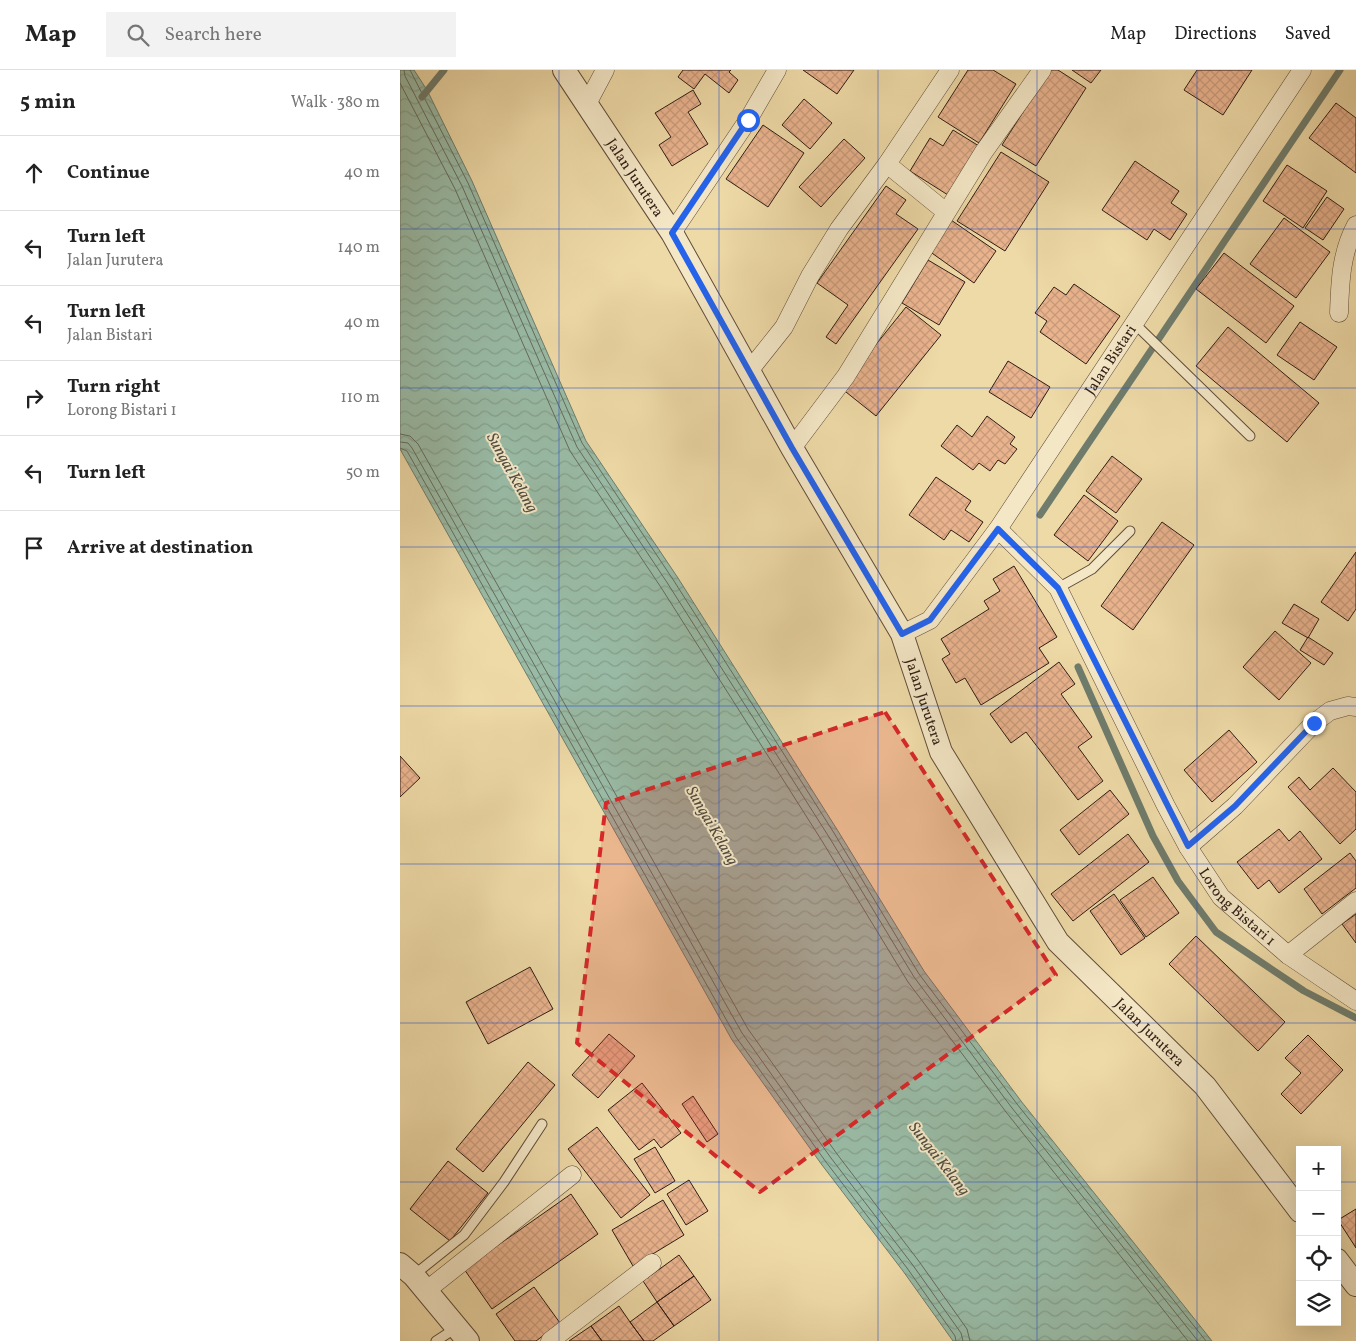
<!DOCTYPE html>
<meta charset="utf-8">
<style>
:root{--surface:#fff;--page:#f2f2f2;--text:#222;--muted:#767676;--line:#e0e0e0}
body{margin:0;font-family:Vollkorn,serif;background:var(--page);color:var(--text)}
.controls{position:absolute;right:15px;bottom:15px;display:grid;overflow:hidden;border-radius:0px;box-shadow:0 5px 20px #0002}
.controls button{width:45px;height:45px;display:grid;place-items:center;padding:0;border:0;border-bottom:1px solid var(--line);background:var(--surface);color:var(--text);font:25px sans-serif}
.stop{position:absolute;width:15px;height:15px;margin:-11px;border:4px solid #2563eb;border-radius:50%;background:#fff}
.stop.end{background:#2563eb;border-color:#fff;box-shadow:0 1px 5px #0008}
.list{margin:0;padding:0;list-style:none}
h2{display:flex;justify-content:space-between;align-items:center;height:65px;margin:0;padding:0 20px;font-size:21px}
h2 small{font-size:16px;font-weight:400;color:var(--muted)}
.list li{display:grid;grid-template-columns:32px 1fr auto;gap:15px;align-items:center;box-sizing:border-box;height:75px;padding:0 20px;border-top:1px solid var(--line)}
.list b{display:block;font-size:19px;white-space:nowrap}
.list p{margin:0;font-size:16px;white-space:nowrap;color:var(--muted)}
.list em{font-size:16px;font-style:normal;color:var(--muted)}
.icon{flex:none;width:28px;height:28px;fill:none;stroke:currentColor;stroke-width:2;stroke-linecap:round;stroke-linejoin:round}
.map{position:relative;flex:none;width:956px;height:1271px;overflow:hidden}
header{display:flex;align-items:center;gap:30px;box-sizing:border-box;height:70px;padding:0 25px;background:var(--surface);border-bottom:1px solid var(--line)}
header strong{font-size:24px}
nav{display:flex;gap:28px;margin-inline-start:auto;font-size:18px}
.search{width:350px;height:45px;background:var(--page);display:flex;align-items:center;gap:12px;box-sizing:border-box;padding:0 18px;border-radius:0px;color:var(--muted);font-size:19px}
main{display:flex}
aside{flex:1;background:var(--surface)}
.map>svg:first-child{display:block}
.water{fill:url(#water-waves);stroke:#6f7c6c}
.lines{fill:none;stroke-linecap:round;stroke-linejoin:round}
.shore{stroke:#646c5d;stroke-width:1}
.stream{stroke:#6f7c6c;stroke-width:7}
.building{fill:url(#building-cross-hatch);stroke:#301d14}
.service-casing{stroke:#604c39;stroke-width:11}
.minor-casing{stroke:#604c39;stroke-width:19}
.tertiary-casing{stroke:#604c39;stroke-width:24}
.service{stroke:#f4e7c6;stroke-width:9}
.minor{stroke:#f4e7c6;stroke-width:18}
.tertiary{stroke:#f4e7c6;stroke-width:22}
.route{stroke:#2563eb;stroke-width:6}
.marked{fill:#d62828;fill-opacity:0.2;stroke:#d62828;stroke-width:4;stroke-dasharray:10 6;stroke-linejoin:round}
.grid{fill:none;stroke:#1d4ed8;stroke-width:1;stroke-opacity:0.55}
.labels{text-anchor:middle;stroke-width:4;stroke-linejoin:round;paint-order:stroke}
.street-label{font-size:15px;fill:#301d14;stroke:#f4e7c6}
.water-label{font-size:16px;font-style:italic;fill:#504c40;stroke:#f4e7c6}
</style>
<header>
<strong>Map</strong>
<div class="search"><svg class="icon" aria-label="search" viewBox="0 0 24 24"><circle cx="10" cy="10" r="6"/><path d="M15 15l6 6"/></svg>Search here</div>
<nav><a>Map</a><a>Directions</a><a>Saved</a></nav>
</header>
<main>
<aside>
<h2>5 min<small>Walk · 380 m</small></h2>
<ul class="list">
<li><svg class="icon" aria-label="ahead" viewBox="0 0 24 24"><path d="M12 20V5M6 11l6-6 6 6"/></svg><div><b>Continue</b></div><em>40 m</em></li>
<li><svg class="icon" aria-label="left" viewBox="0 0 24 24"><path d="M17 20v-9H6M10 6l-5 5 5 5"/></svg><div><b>Turn left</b><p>Jalan Jurutera</p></div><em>140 m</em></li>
<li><svg class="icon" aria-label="left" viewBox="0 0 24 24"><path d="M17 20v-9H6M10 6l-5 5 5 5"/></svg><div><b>Turn left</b><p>Jalan Bistari</p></div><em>40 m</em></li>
<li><svg class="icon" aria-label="right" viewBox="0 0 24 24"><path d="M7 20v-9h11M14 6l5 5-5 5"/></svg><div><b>Turn right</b><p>Lorong Bistari 1</p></div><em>110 m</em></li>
<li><svg class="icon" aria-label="left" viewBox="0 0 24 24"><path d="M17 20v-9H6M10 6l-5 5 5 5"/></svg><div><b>Turn left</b></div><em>50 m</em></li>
<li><svg class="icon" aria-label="arrive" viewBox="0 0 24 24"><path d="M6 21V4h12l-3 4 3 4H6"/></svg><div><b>Arrive at destination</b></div></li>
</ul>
</aside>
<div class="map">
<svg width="956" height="1271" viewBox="0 0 956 1271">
<defs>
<pattern id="water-waves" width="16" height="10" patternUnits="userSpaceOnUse" patternTransform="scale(1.25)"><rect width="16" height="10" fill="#99bba6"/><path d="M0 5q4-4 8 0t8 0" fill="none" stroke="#84a08e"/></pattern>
<pattern id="building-cross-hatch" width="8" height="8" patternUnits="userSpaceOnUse" patternTransform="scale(1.25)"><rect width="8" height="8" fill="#e9b38e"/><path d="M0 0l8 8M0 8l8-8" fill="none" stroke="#c89a7a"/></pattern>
</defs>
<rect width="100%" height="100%" fill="#eedaa7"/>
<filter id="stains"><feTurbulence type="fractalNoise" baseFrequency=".004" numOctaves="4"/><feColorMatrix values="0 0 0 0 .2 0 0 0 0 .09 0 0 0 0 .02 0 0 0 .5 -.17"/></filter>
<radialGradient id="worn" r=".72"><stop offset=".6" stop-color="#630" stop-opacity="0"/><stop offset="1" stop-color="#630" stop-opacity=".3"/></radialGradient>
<!-- water -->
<path class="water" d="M0,0H14L27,20L72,111L186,371L278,508L438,761L524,901L621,1031L812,1271H553L503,1201L422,1095L332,970L0,379Z"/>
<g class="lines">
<!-- shore -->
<path class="shore" d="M4,0L5,6L62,116L177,377L268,514L429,767L514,907L612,1038L798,1271
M10,0L68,113L182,373L274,511L434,763L519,904L617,1034L806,1271
M0,13L55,119L170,381L262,519L422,771L508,912L606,1042L788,1271
M0,364L10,366L18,374L348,959L437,1084L518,1190L567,1259L570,1271
M0,372L8,373L12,378L342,963L431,1088L512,1194L561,1263L563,1271
M0,378L7,381L336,967L426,1092L507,1198L555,1266L556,1271"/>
<!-- stream -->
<path class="stream" d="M22,27L44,0
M640,445L940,0
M678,597L753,766L778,811L816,862L904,921L956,948"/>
</g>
<!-- building -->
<path class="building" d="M283,0H331L329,2L338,10L329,23L305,4L294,19L278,7Z
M403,0H454L437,24Z
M568,0H593L616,14L579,73L538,47Z
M650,0H658L686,18L636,96L602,75Z
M672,0H701L691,13Z
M797,0H852L823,45L784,20Z
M293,20L301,34L288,42L308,74L272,96L259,75L271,67L255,43Z
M404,29L432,53L410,79L382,55Z
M936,33L956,48V103L909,68Z
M363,55L404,83L368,137L326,109Z
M553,60L579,76L548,125L510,101L530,68L543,76Z
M444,69L465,88L421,137L399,117Z
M601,82L649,112L605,181L557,151Z
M735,91L779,121L771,133L787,144L770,170L754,159L747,170L702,140Z
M887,95L927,121L903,158L863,131Z
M486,116L506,130L496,144L518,159L436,274L426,267L448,235L417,213Z
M927,127L944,139L923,170L905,158Z
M884,148L930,182L896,228L850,194Z
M551,150L596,181L574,213L529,181Z
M824,183L894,236L866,273L796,219Z
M528,190L565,212L539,255L502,233Z
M674,214L720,246L686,294L640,262L647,251L635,243L654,217L666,225Z
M506,237L541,265L476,346L441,318Z
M900,252L937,277L914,310L877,285Z
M828,257L919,333L887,372L796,296Z
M608,291L650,317L631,348L589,322Z
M587,346L615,367L610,374L617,379L605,394L598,390L590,401L579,393L573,400L541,376L557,355L572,367Z
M712,386L742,409L716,443L686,421Z
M536,407L571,431L565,440L583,452L569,472L551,460L544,470L509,445Z
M684,425L718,451L688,491L654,465Z
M762,452L794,475L733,560L701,536Z
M956,482V539L948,551L921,532Z
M614,496L657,567L639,578L649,593L581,635L565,608L556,613L542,589L550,584L541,569L589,539L584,531L600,521L593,509Z
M894,534L919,549L908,568L882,553Z
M875,561L911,593L879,630L843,597Z
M908,567L933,583L924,595L900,580Z
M659,592L675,614L661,624L692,667L678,677L703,711L678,730L626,662L611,673L590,644Z
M829,660L857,692L812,732L784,700Z
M0,686L20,708L0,727Z
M933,698L956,722V759L940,774L888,717L899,707L910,720Z
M710,720L729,744L679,785L660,760Z
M879,759L889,771L900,761L922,789L879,823L869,810L858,819L837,792Z
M728,764L749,792L673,851L651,824Z
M950,783L956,791V818L922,844L904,819Z
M753,807L779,843L746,867L720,830Z
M714,824L745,868L721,885L690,841Z
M956,844V873L942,854Z
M796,866L885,952L858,981L769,894Z
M130,897L153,939L88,974L66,932Z
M209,964L235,986L198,1028L172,1005Z
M908,965L943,1000L901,1044L881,1024L901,1003L885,988Z
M128,992L155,1015L83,1102L56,1079Z
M242,1013L281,1063L261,1078L254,1069L239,1080L208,1040Z
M293,1026L318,1064L307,1072L282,1034Z
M197,1057L250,1125L221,1148L168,1079Z
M255,1077L275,1111L255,1123L234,1089Z
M48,1091L88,1123L50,1171L10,1139Z
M289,1110L308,1141L286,1155L267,1124Z
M171,1124L198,1164L92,1239L64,1199Z
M263,1130L284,1165L233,1196L212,1160Z
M956,1139V1178L938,1150Z
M279,1185L294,1206L257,1232L243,1211Z
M294,1206L311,1230L274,1256L257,1232Z
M134,1217L160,1253L136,1271H115L96,1244Z
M257,1232L274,1256L253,1271H244L230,1252Z
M219,1236L230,1252L244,1271H202L191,1256Z
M191,1256L202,1271H169Z"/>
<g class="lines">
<defs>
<path id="service" d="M734,253L850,366
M658,518L692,499L730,461
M14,1205L64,1165L104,1112L142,1054
M36,1271L56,1258"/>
<g id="minor">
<path d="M187,34L205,0"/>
<path d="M487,94L546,142"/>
<path d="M272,163L348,50L377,0"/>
<path d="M939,243C940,212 941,183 956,155"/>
<path d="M349,301L384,257L410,206L439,159L487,94L550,0"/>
<path d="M392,378L446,306L583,83L642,0"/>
<path id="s1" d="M598,459L658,518L766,736L788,777L821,827L888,885L956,931"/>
<path id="s2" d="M502,564L530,550L598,459L902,0"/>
<path d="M788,777L835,736L914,653L930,641L948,636L956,637"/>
<path d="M888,885L956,831"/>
<path d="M27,1220L172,1105"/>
<path d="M150,1271L252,1193"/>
</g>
<g id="tertiary">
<path id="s3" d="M164,0L272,163L392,378L502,564L541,682L658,872L805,1016L900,1141"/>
<path d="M937,1190L956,1215"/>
<path d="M0,1194L14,1206L68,1271"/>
</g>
</defs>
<!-- service casing -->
<use href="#service" class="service-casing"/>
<!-- minor casing -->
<use href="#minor" class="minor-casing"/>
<!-- tertiary casing -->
<use href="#tertiary" class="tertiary-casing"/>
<!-- service -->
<use href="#service" class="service"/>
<!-- minor -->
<use href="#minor" class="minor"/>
<!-- tertiary -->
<use href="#tertiary" class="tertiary"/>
</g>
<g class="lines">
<!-- route -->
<path class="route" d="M348,50L272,163L392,378L502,564L530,550L598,459L658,518L788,776L835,736L914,653"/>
</g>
<!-- marked area -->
<path class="marked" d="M485,642L656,905L360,1122L177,973L206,733Z"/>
<!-- grid -->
<path class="grid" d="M159,0V1271M319,0V1271M478,0V1271M637,0V1271M797,0V1271M0,159H956M0,318H956M0,477H956M0,636H956M0,794H956M0,953H956M0,1112H900M937,1112H956"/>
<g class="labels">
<!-- street labels -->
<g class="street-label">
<text dy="5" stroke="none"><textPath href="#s3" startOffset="129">Jalan Jurutera</textPath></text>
<text dy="5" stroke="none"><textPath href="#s2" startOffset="348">Jalan Bistari</textPath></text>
<text dy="5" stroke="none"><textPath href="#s3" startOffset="729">Jalan Jurutera</textPath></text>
<text dy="5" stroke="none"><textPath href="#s1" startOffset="452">Lorong Bistari 1</textPath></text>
<text dy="5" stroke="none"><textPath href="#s3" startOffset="1134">Jalan Jurutera</textPath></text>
</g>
<!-- water labels -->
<g class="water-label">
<text transform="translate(113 402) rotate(61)" y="6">Sungai Kelang</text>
<text transform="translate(313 755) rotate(60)" y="6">Sungai Kelang</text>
<text transform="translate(540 1088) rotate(52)" y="6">Sungai Kelang</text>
</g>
</g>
<rect width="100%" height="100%" filter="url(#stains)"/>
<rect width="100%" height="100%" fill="url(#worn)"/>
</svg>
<div class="controls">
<button>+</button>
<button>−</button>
<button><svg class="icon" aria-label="locate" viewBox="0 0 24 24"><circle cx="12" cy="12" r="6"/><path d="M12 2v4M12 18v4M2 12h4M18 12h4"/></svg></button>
<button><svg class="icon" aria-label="layers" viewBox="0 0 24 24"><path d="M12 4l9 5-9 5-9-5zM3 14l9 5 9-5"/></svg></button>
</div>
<div class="stop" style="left:348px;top:50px"></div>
<div class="stop end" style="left:914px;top:653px"></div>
</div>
</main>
